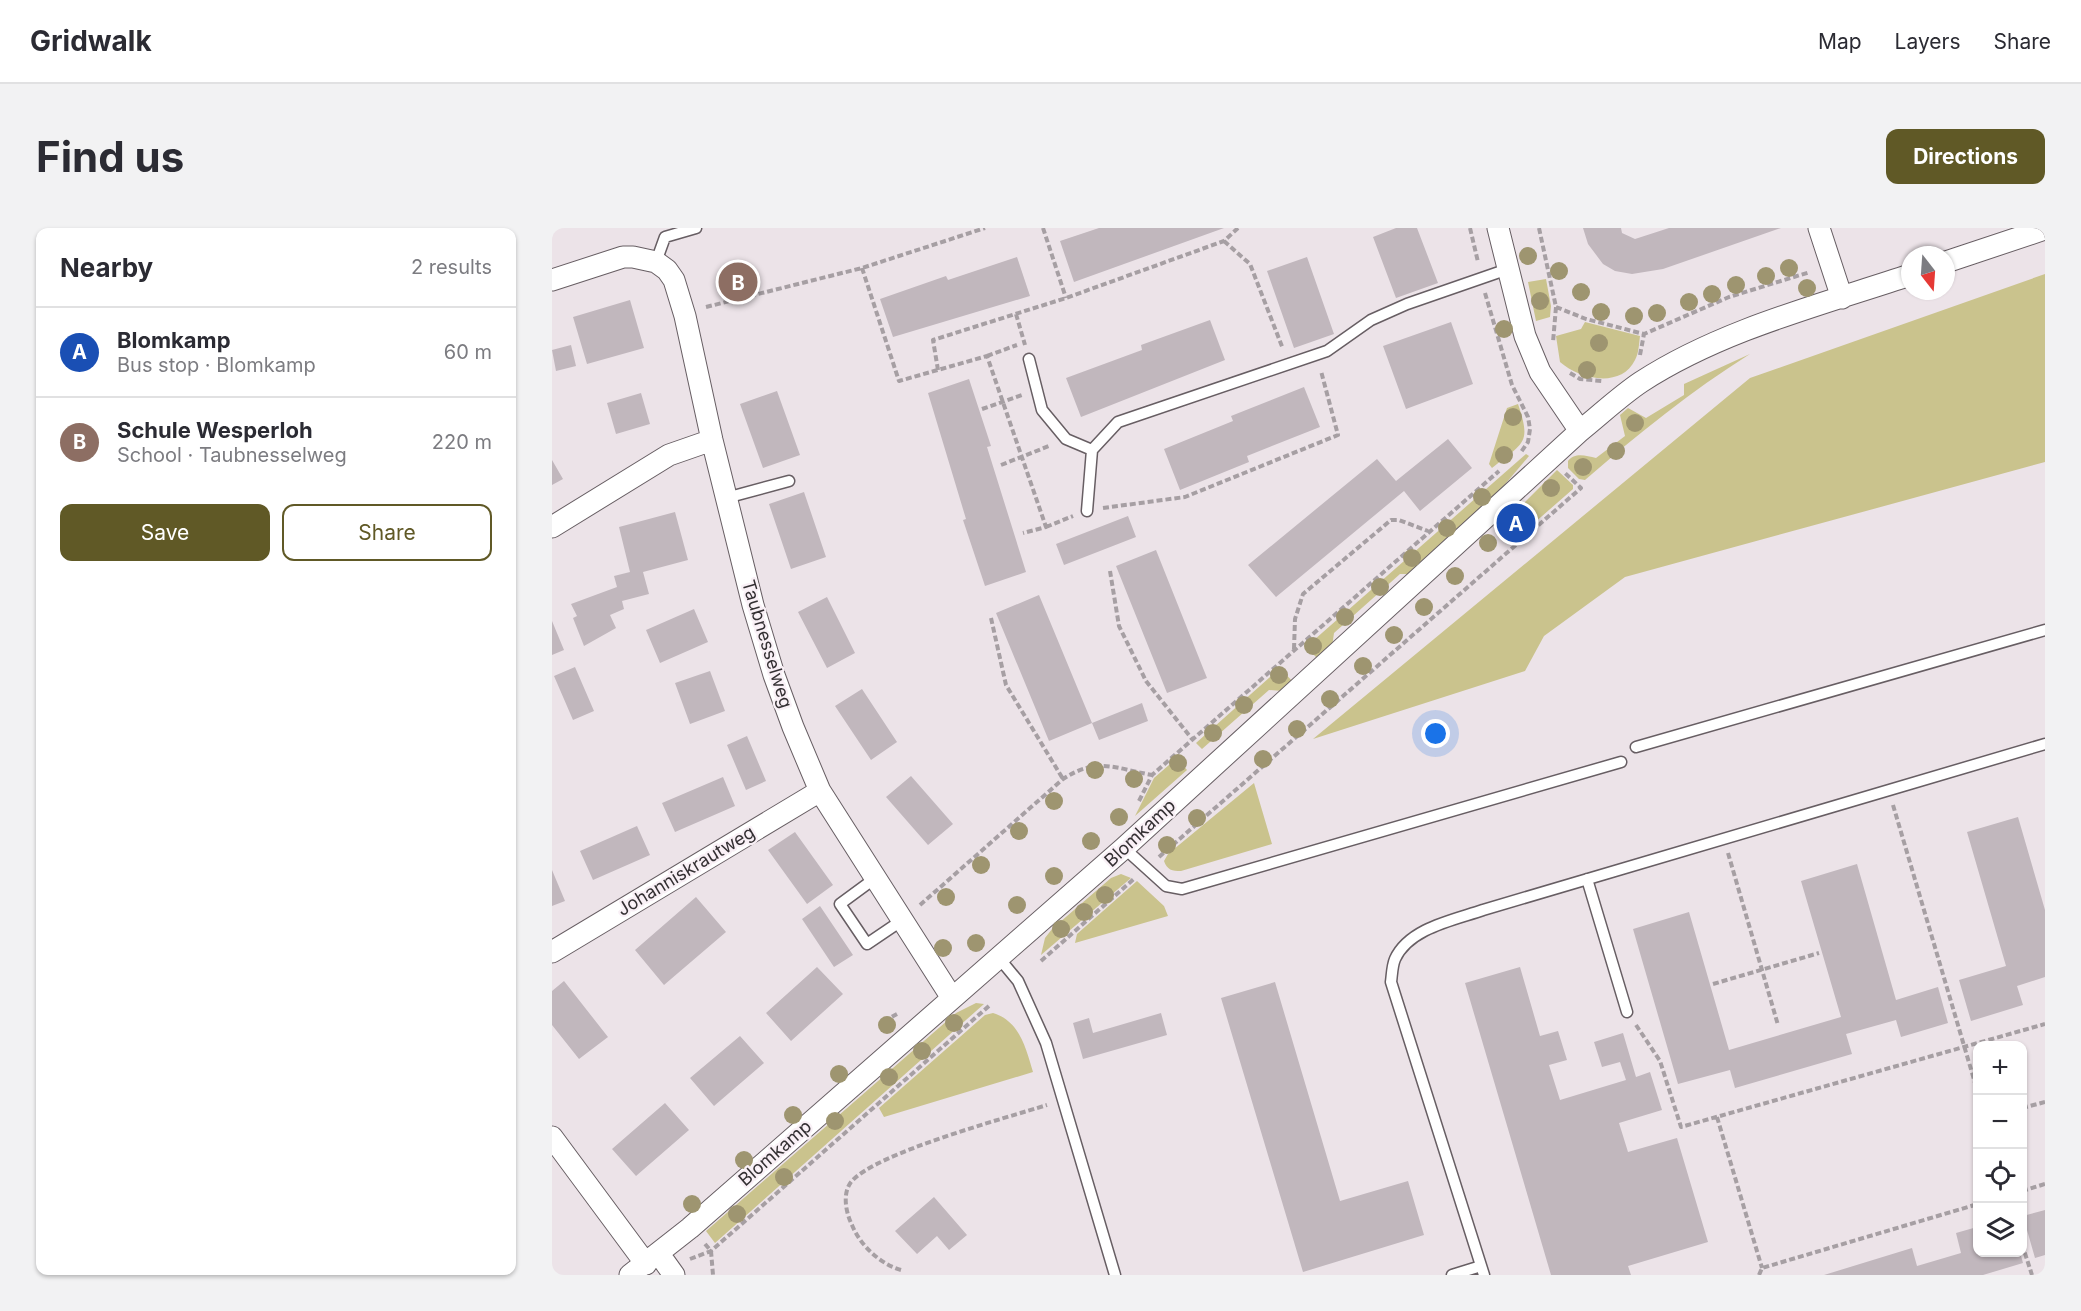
<!DOCTYPE html>
<meta charset="utf-8">
<style>
:root{--surface:#fff;--page:#f2f2f3;--text:#2b2b33;--muted:#7c7c81;--line:#e1e1e2;--accent:#605926}
body{margin:0;font-family:Inter,sans-serif;background:var(--page);color:var(--text)}
.controls{position:absolute;right:18px;bottom:18px;display:grid;overflow:hidden;border-radius:12px;box-shadow:0 2px 4px #0004}
.controls button{width:54px;height:54px;display:grid;place-items:center;padding:0;border:0;border-bottom:2px solid var(--line);background:var(--surface);color:var(--text);font:30px sans-serif}
.compass{position:absolute;left:1349px;top:18px;width:54px;height:54px;border-radius:50%;background:var(--surface);box-shadow:0 2px 4px #0004;rotate:163deg}
.you{position:absolute;left:884px;top:506px;width:21px;height:21px;margin:-15px;border:4px solid #fff;border-radius:50%;background:#1a73e8;box-shadow:0 0 0 9px #1a73e833}
.badge{display:grid;place-items:center;width:39px;height:39px;border-radius:50%;background:var(--accent);color:#fff;font-size:20px;font-weight:700}
.pin{position:absolute;translate:-50% -50%;border:3px solid #fff;box-shadow:0 2px 6px #0006}
.list{margin:0;padding:0;list-style:none}
h2{display:flex;justify-content:space-between;align-items:center;height:78px;margin:0;padding:0 24px;font-size:26px}
h2 small{font-size:20px;font-weight:400;color:var(--muted)}
.list li{display:grid;grid-template-columns:39px 1fr auto;gap:18px;align-items:center;box-sizing:border-box;height:90px;padding:0 24px;border-top:2px solid var(--line)}
.list b{display:block;font-size:22px;white-space:nowrap}
.list p{margin:0;font-size:20px;white-space:nowrap;color:var(--muted)}
.list em{font-size:20px;font-style:normal;color:var(--muted)}
.actions{display:flex;gap:12px;padding:18px 24px}
.actions a{flex:1;padding:14px 0;border:2px solid var(--accent);border-radius:12px;text-align:center;font-size:21px;color:var(--accent)}
.actions .main{background:var(--accent);color:#fff}
.icon{flex:none;width:33px;height:33px;fill:none;stroke:currentColor;stroke-width:2;stroke-linecap:round;stroke-linejoin:round}
.map{position:relative;flex:none;width:1493px;height:1047px;overflow:hidden;border-radius:12px}
header{display:flex;align-items:center;gap:36px;box-sizing:border-box;height:84px;padding:0 30px;background:var(--surface);border-bottom:2px solid var(--line)}
header strong{font-size:28px}
nav{display:flex;gap:33px;margin-inline-start:auto;font-size:21px}
.intro{display:flex;align-items:center;justify-content:space-between;box-sizing:border-box;height:144px;padding:0 36px}
h1{margin:0;font-size:42px}
.button{padding:15px 27px;border-radius:12px;background:var(--accent);color:#fff;font-size:21px;font-weight:700}
main{display:flex;gap:36px;padding:0 36px}
aside{flex:1;background:var(--surface);border-radius:12px;box-shadow:0 2px 4px #0004}
.map>svg:first-child{display:block}
.green{fill:#cac38d}
.building{fill:#c1b7bd}
.lines{fill:none;stroke-linecap:round;stroke-linejoin:round}
.service-casing{stroke:#675e63;stroke-width:13}
.minor-casing{stroke:#675e63;stroke-width:23}
.path{stroke:#a69fa3;stroke-width:4;stroke-dasharray:6 3;stroke-linecap:butt}
.service{stroke:#fff;stroke-width:10}
.minor{stroke:#fff;stroke-width:21}
.tree{fill:#9e9570}
.labels{text-anchor:middle;stroke-width:4.5;stroke-linejoin:round;paint-order:stroke}
.street-label{font-size:18px;fill:#343033;stroke:#f9f0f6}
</style>
<header>
<strong>Gridwalk</strong>
<nav><a>Map</a><a>Layers</a><a>Share</a></nav>
</header>
<div class="intro"><h1>Find us</h1><a class="button">Directions</a></div>
<main>
<aside>
<h2>Nearby<small>2 results</small></h2>
<ul class="list">
<li><span class="badge" style="background:#1a4fb4">A</span><div><b>Blomkamp</b><p>Bus stop · Blomkamp</p></div><em>60 m</em></li>
<li><span class="badge" style="background:#8d6e63">B</span><div><b>Schule Wesperloh</b><p>School · Taubnesselweg</p></div><em>220 m</em></li>
</ul>
<div class="actions"><a class="main">Save</a><a>Share</a></div>
</aside>
<div class="map">
<svg width="1493" height="1047" viewBox="0 0 1493 1047">
<rect width="100%" height="100%" fill="#ece3e8"/>
<!-- green -->
<path class="green" d="M1493,46V234L1073,349L992,408L973,443L761,511L1198,150Z
M994,51L999,78L998,89L984,93L976,54Z
M1033,94L1088,108C1087,115 1087,125 1083,132C1069,161 1027,151 1008,134L1004,108L1029,101Z
M1198,126C1139,163 1086,206 1033,252L1027,251L1016,240V233C1023,224 1034,228 1044,230L1073,208L1068,187L1076,180L1094,190L1132,167V156Z
M966,176C980,217 971,214 940,240L937,236L955,180Z
M974,226L977,228L949,261L859,346H848L782,405L780,419L766,431L754,419Z
M1005,242L1021,257V261L973,303L959,288Z
M728,440L741,454L731,463L717,462L650,521L644,515Z
M625,530L635,542L583,588L602,550Z
M702,555L720,616L629,643C620,643 615,642 612,633L616,626Z
M569,646L579,650L489,727L493,710L500,701L559,650Z
M585,653L612,678L616,688L523,715L525,706Z
M424,775L432,776L163,1015L154,1003L404,785Z
M441,785C468,793 474,821 481,844L332,889L327,880L433,787Z"/>
<!-- building -->
<path class="building" d="M547,0H672L522,54L508,13Z
M844,0H865L886,55L844,70L821,9Z
M1031,0H1069L1070,5L1083,11L1117,0H1229L1111,41L1080,46L1063,43L1051,36L1036,16Z
M465,29L478,68L341,109L328,71L394,48L396,52Z
M755,29L782,106L742,120L715,43Z
M78,72L92,120L35,136L21,89Z
M658,92L673,132L529,189L514,150L590,122L589,117Z
M899,94L921,156L854,181L831,118Z
M19,117L24,138L4,143L0,122Z
M417,151L439,218L435,219L474,344L433,358L411,292L414,291L376,165Z
M752,159L768,199L695,228L697,234L628,262L612,221L681,193L679,188Z
M225,163L248,227L211,240L188,176Z
M89,165L98,196L64,206L55,175Z
M896,211L920,240L868,283L852,263L724,369L696,337L825,231L844,253Z
M0,232L11,251L0,257Z
M252,264L274,329L239,341L217,276Z
M123,284L136,332L91,344L97,366L70,373L72,381L58,387L64,400L32,418L21,390L25,388L19,376L65,359L62,348L78,344L67,299Z
M576,288L584,309L512,337L504,316Z
M604,322L655,450L615,465L564,338Z
M487,367L540,495L590,475L596,493L547,512L540,495L497,513L444,385Z
M275,369L303,425L275,440L246,384Z
M142,381L156,414L108,435L94,402Z
M0,393L12,422L0,427Z
M23,439L42,483L21,492L2,448Z
M158,443L173,483L138,496L123,455Z
M310,461L345,514L319,532L283,478Z
M195,508L214,553L194,562L175,517Z
M359,548L401,596L376,617L334,569Z
M171,549L183,578L123,604L110,575Z
M1466,589L1493,682V749L1465,758L1471,777L1419,793L1407,752L1454,738L1415,604Z
M85,598L98,627L41,652L28,623Z
M243,604L281,657L255,676L216,622Z
M1305,636L1344,772L1386,759L1396,795L1349,809L1344,792L1294,806L1300,826L1183,860L1178,842L1126,856L1081,701L1137,684L1177,822L1289,789L1249,653Z
M0,642L13,673L0,678Z
M144,669L174,704L112,757L83,722Z
M268,678L301,727L282,739L250,691Z
M265,739L291,766L239,813L214,785Z
M968,739L988,808L1006,803L1015,832L997,837L1008,872L1074,852L1068,834L1050,839L1042,814L1071,805L1084,849L1098,844L1110,882L1067,895L1076,924L1125,910L1156,1014L1076,1038L1079,1047H999L913,755Z
M12,753L56,809L27,831L0,797V763Z
M723,754L788,973L856,953L872,1007L751,1044L669,770Z
M609,785L615,807L531,831L521,795L537,790L541,805Z
M188,808L212,835L162,878L138,850Z
M113,875L137,902L84,948L60,921Z
M382,969L415,1007L397,1022L385,1008L365,1026L343,1003Z
M1493,982V1027L1483,1030L1471,988Z
M1425,999V1024H1468L1471,1035L1431,1047H1272L1360,1020L1365,1038L1409,1025L1404,1005Z"/>
<g class="lines">
<defs>
<path id="service" d="M104,34L113,9L144,0
M477,131L490,182L514,211L540,222L566,194L775,123L819,92L855,76L956,41
M174,270L237,253
M535,283L540,222
M1084,519L1493,402
M572,620L614,658L630,661L1069,534
M322,651L288,676L315,716L349,693
M1035,651L1075,784
M447,730L466,753L494,815L563,1047
M900,1047L929,1038
M932,1047L839,754C840,747 840,738 843,731C857,700 902,692 931,682L1493,516"/>
<path id="minor" d="M946,0L973,108L988,144L1028,203
M1267,0L1290,70
M1394,34L1493,1
M0,52L71,29H81L104,34L115,42L122,52L133,88L160,212L201,377L222,447L241,499L268,563L400,770
M0,299L117,227L160,212
M0,724L268,563
M0,909L94,1036
M107,1026L122,1047
M78,1047L138,1000L572,620L1028,203C1048,187 1068,168 1089,154C1169,102 1268,77 1358,47"/>
</defs>
<!-- service casing -->
<use href="#service" class="service-casing"/>
<!-- minor casing -->
<use href="#minor" class="minor-casing"/>
<!-- path -->
<path class="path" d="M491,0L514,70
M918,0L926,34
M987,0L1004,79L1001,114
M672,13L698,36L731,121
M310,40L347,153L435,128L494,299L471,305
M933,65L960,157L976,189L978,201L976,214L969,224
M154,79L310,40L433,0
M1004,79L1034,91L1092,106L1177,69L1258,44
M464,86L473,117
M1088,127L1092,106
M435,128L465,117
M386,142L381,112L514,70L672,13L686,0
M1018,145L1028,151L1050,153
M430,181L470,167
M449,237L497,218
M551,280L633,269L786,207L769,143
M494,299L521,288
M558,343L567,398L594,453L640,511
M439,390L454,457L511,551
M742,421L743,391L751,366L839,292H847L876,303
M587,573L600,547L947,243
M1341,577L1426,865
M1176,625L1226,797
M607,629L1029,260L1013,245
M368,677L511,551C545,529 562,540 600,547
M489,733L583,650
M1161,756L1267,725
M332,793L345,786
M1084,797L1108,833L1129,899L1493,796
M1470,880L1493,874
M1165,889L1210,1040
M1470,963L1493,956
M153,1016L159,1023L161,1047
M1470,1016L1480,1047
M138,1031L159,1023L438,777
M349,1042C328,1036 308,1017 300,997C294,985 290,966 299,954C323,925 454,890 495,877
M1207,1047L1210,1040L1426,976"/>
<!-- service -->
<use href="#service" class="service"/>
<!-- minor -->
<use href="#minor" class="minor"/>
</g>
<!-- trees -->
<g class="tree">
<circle cx="976" cy="28" r="9"/>
<circle cx="1237" cy="40" r="9"/>
<circle cx="1007" cy="43" r="9"/>
<circle cx="1214" cy="48" r="9"/>
<circle cx="1184" cy="57" r="9"/>
<circle cx="1255" cy="60" r="9"/>
<circle cx="1029" cy="64" r="9"/>
<circle cx="1160" cy="66" r="9"/>
<circle cx="988" cy="73" r="9"/>
<circle cx="1137" cy="74" r="9"/>
<circle cx="1049" cy="84" r="9"/>
<circle cx="1105" cy="85" r="9"/>
<circle cx="1082" cy="88" r="9"/>
<circle cx="952" cy="101" r="9"/>
<circle cx="1047" cy="115" r="9"/>
<circle cx="1035" cy="142" r="9"/>
<circle cx="961" cy="189" r="9"/>
<circle cx="1083" cy="195" r="9"/>
<circle cx="1064" cy="223" r="9"/>
<circle cx="952" cy="227" r="9"/>
<circle cx="1031" cy="239" r="9"/>
<circle cx="999" cy="260" r="9"/>
<circle cx="930" cy="269" r="9"/>
<circle cx="968" cy="288" r="9"/>
<circle cx="895" cy="300" r="9"/>
<circle cx="936" cy="315" r="9"/>
<circle cx="860" cy="330" r="9"/>
<circle cx="903" cy="348" r="9"/>
<circle cx="828" cy="359" r="9"/>
<circle cx="872" cy="379" r="9"/>
<circle cx="793" cy="389" r="9"/>
<circle cx="842" cy="407" r="9"/>
<circle cx="761" cy="418" r="9"/>
<circle cx="811" cy="438" r="9"/>
<circle cx="727" cy="447" r="9"/>
<circle cx="778" cy="471" r="9"/>
<circle cx="692" cy="477" r="9"/>
<circle cx="745" cy="501" r="9"/>
<circle cx="661" cy="505" r="9"/>
<circle cx="711" cy="531" r="9"/>
<circle cx="626" cy="535" r="9"/>
<circle cx="543" cy="542" r="9"/>
<circle cx="582" cy="551" r="9"/>
<circle cx="502" cy="573" r="9"/>
<circle cx="567" cy="589" r="9"/>
<circle cx="645" cy="590" r="9"/>
<circle cx="467" cy="603" r="9"/>
<circle cx="539" cy="613" r="9"/>
<circle cx="615" cy="617" r="9"/>
<circle cx="429" cy="637" r="9"/>
<circle cx="502" cy="648" r="9"/>
<circle cx="553" cy="667" r="9"/>
<circle cx="394" cy="669" r="9"/>
<circle cx="465" cy="677" r="9"/>
<circle cx="532" cy="684" r="9"/>
<circle cx="509" cy="701" r="9"/>
<circle cx="424" cy="715" r="9"/>
<circle cx="391" cy="720" r="9"/>
<circle cx="402" cy="795" r="9"/>
<circle cx="335" cy="797" r="9"/>
<circle cx="370" cy="823" r="9"/>
<circle cx="287" cy="846" r="9"/>
<circle cx="337" cy="849" r="9"/>
<circle cx="241" cy="887" r="9"/>
<circle cx="283" cy="893" r="9"/>
<circle cx="192" cy="932" r="9"/>
<circle cx="232" cy="949" r="9"/>
<circle cx="140" cy="976" r="9"/>
<circle cx="185" cy="986" r="9"/>
</g>
<g class="labels">
<!-- street labels -->
<g class="street-label">
<text transform="translate(215 416) rotate(73)" y="6">Taubnesselweg</text>
<text transform="translate(588 605) rotate(-43)" y="6">Blomkamp</text>
<text transform="translate(134 643) rotate(-31)" y="6">Johanniskrautweg</text>
<text transform="translate(223 925) rotate(-41)" y="6">Blomkamp</text>
</g>
</g>
</svg>
<div class="controls">
<button>+</button>
<button>−</button>
<button><svg class="icon" aria-label="locate" viewBox="0 0 24 24"><circle cx="12" cy="12" r="6"/><path d="M12 2v4M12 18v4M2 12h4M18 12h4"/></svg></button>
<button><svg class="icon" aria-label="layers" viewBox="0 0 24 24"><path d="M12 4l9 5-9 5-9-5zM3 14l9 5 9-5"/></svg></button>
</div>
<svg class="compass" viewBox="-18 -18 36 36"><path d="M0-13l5 13h-10z" fill="#e53935"/><path d="M0 13l5-13h-10z" fill="#7c7c81"/></svg>
<div class="you"></div>
<div class="pin badge" style="left:964px;top:295px;background:#1a4fb4">A</div>
<div class="pin badge" style="left:186px;top:54px;background:#8d6e63">B</div>
</div>
</main>
